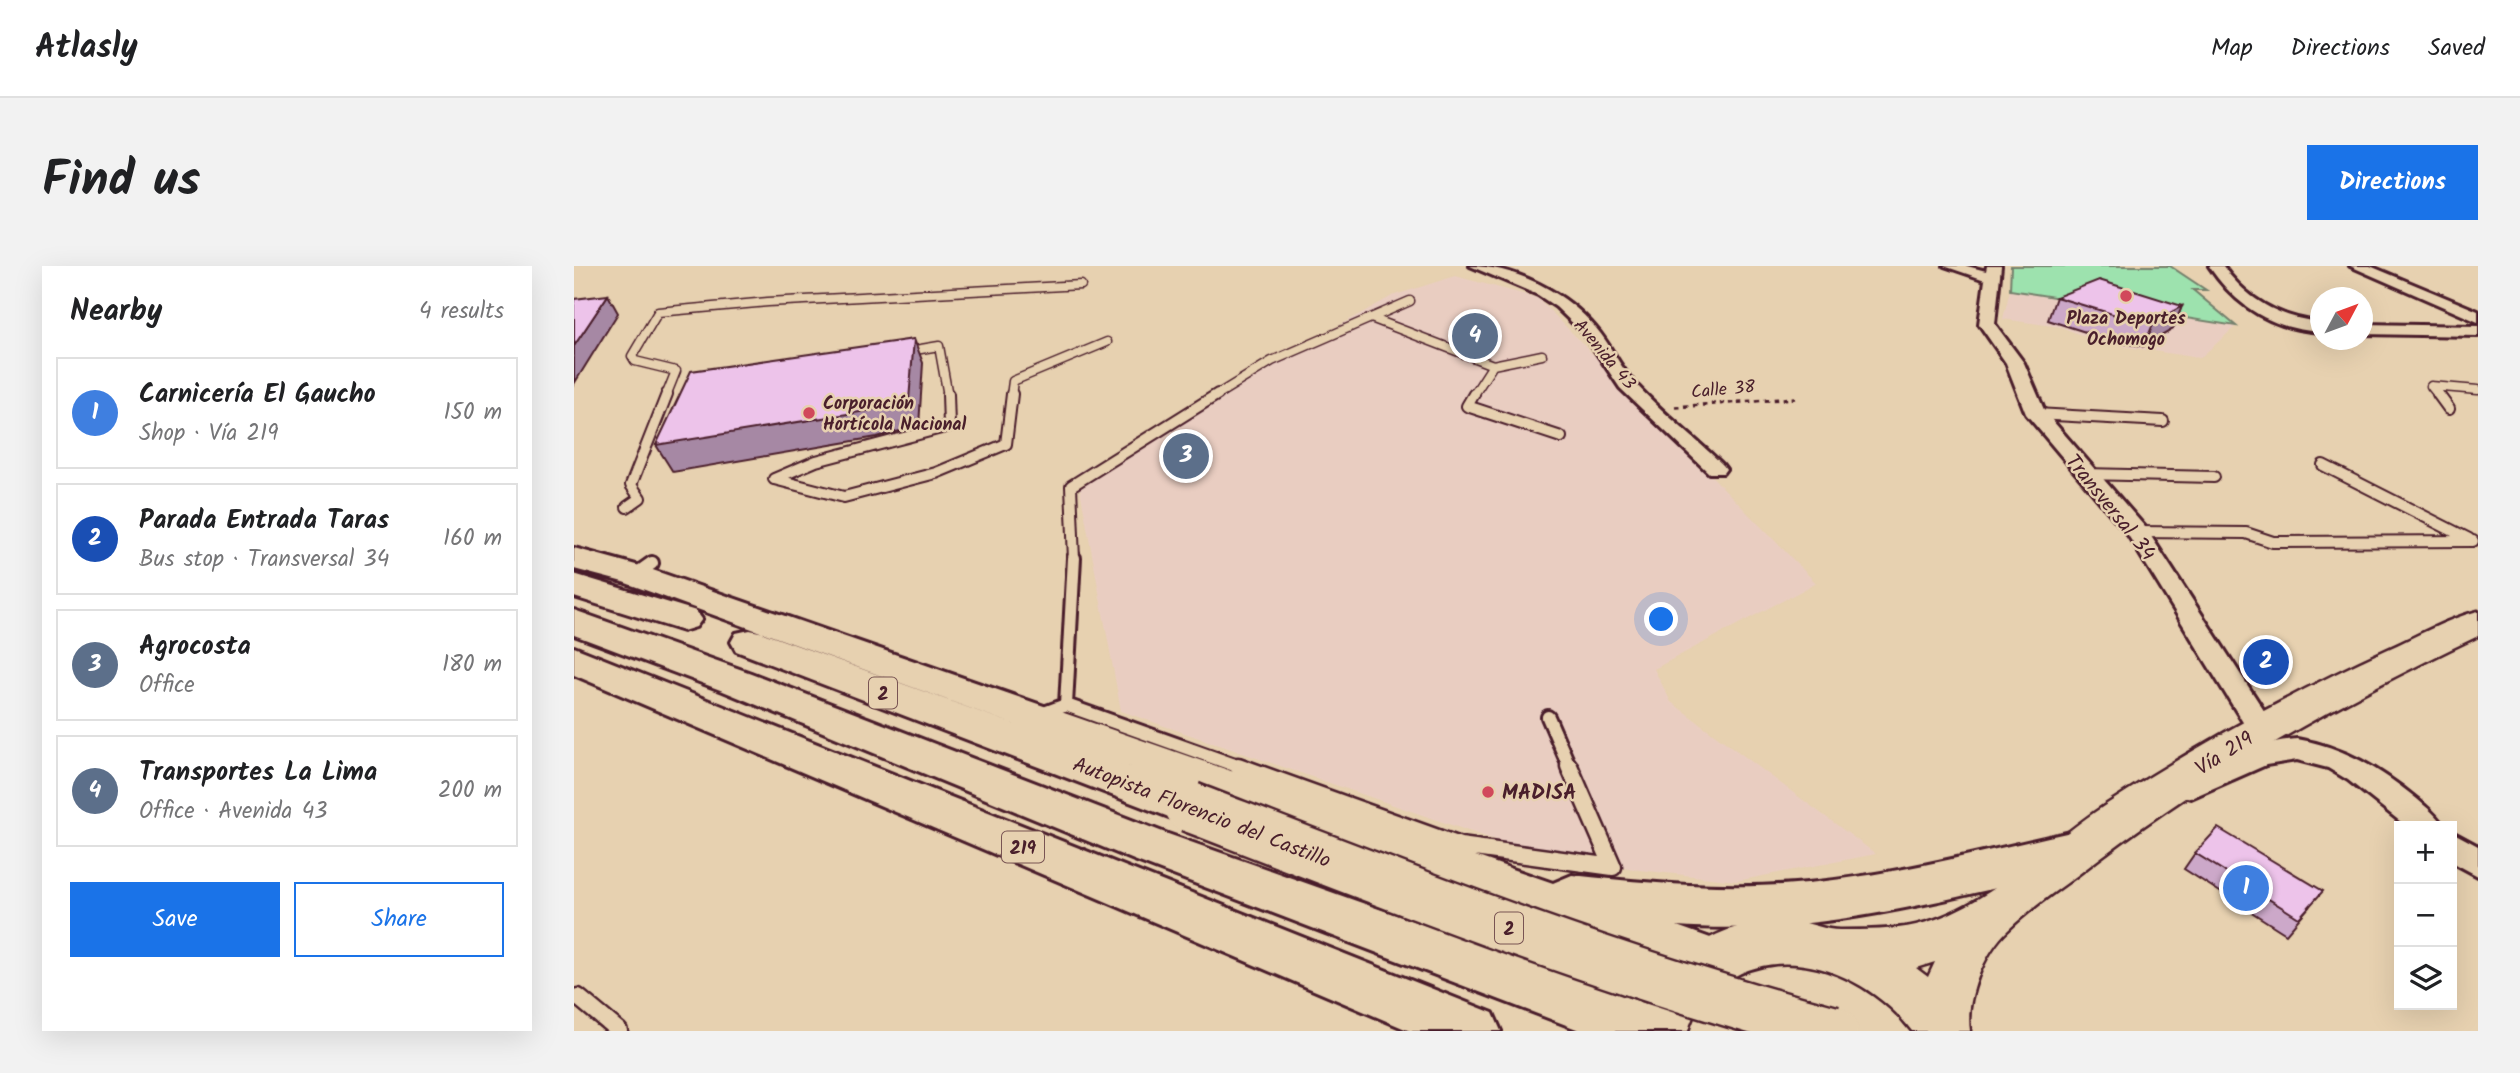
<!DOCTYPE html>
<meta charset="utf-8">
<style>
:root{--surface:#fff;--page:#f2f2f2;--text:#202124;--muted:#757577;--line:#e0e0e0;--accent:#1a73e8}
body{margin:0;font-family:Kalam,sans-serif;background:var(--page);color:var(--text)}
.controls{position:absolute;right:21px;bottom:21px;display:grid;overflow:hidden;border-radius:0px;box-shadow:0 7px 28px #0002}
.controls button{width:63px;height:63px;display:grid;place-items:center;padding:0;border:0;border-bottom:2px solid var(--line);background:var(--surface);color:var(--text);font:35px sans-serif}
.compass{position:absolute;left:1736px;top:21px;width:63px;height:63px;border-radius:50%;background:var(--surface);box-shadow:0 7px 28px #0002;rotate:49deg}
.you{position:absolute;left:1088px;top:354px;width:24px;height:24px;margin:-18px;border:5px solid #fff;border-radius:50%;background:#1a73e8;box-shadow:0 0 0 10px #1a73e833}
.badge{display:grid;place-items:center;width:46px;height:46px;border-radius:50%;background:var(--accent);color:#fff;font-size:23px;font-weight:700}
.pin{position:absolute;translate:-50% -50%;border:4px solid #fff;box-shadow:0 2px 7px #0006}
.list{margin:0;padding:0;list-style:none}
h2{display:flex;justify-content:space-between;align-items:center;height:91px;margin:0;padding:0 28px;font-size:30px}
h2 small{font-size:23px;font-weight:400;color:var(--muted)}
.list li{display:grid;grid-template-columns:46px 1fr auto;gap:21px;align-items:center;box-sizing:border-box;height:112px;margin:0 14px 14px;padding:0 14px;border:2px solid var(--line);border-radius:0px}
.list b{display:block;font-size:26px;white-space:nowrap}
.list p{margin:0;font-size:23px;white-space:nowrap;color:var(--muted)}
.list em{font-size:23px;font-style:normal;color:var(--muted)}
.actions{display:flex;gap:14px;padding:21px 28px}
.actions a{flex:1;padding:16px 0;border:2px solid var(--accent);border-radius:0px;text-align:center;font-size:24px;color:var(--accent)}
.actions .main{background:var(--accent);color:#fff}
.icon{flex:none;width:38px;height:38px;fill:none;stroke:currentColor;stroke-width:2;stroke-linecap:round;stroke-linejoin:round}
.map{position:relative;flex:none;width:1904px;height:765px;overflow:hidden;border-radius:0px}
header{display:flex;align-items:center;gap:42px;box-sizing:border-box;height:98px;padding:0 35px;background:var(--surface);border-bottom:2px solid var(--line)}
header strong{font-size:33px}
nav{display:flex;gap:38px;margin-inline-start:auto;font-size:24px}
.intro{display:flex;align-items:center;justify-content:space-between;box-sizing:border-box;height:168px;padding:0 42px}
h1{margin:0;font-size:49px}
.button{padding:18px 32px;border-radius:0px;background:var(--accent);color:#fff;font-size:24px;font-weight:700}
main{display:flex;gap:42px;padding:0 42px}
aside{flex:1;background:var(--surface);border-radius:0px;box-shadow:0 7px 28px #0002}
.map>svg:first-child{display:block}
.built{fill:#e9cdc1}
.green{fill:#9de2ae;stroke:#74806c;stroke-width:2}
.lines{fill:none;stroke-linecap:round;stroke-linejoin:round}
.lane-far3-casing{stroke:#4a1f2b;stroke-width:11}
.lane-far2-casing{stroke:#4a1f2b;stroke-width:14}
.lane-far1-casing{stroke:#4a1f2b;stroke-width:18}
.lane-casing{stroke:#4a1f2b;stroke-width:21}
.street-casing{stroke:#4a1f2b;stroke-width:6}
.secondary-casing{stroke:#4a1f2b;stroke-width:5}
.highway-casing{stroke:#4a1f2b;stroke-width:6}
.path{stroke:#4a1f2b;stroke-width:3.5;stroke-dasharray:4.5 4.5;stroke-linecap:butt}
.lane-far3{stroke:#e7d1b0;stroke-width:8}
.lane-far2{stroke:#e7d1b0;stroke-width:10}
.lane-far1{stroke:#e7d1b0;stroke-width:12}
.lane{stroke:#e7d1b0;stroke-width:16}
.street{fill:#e7d1b0;fill-rule:evenodd}
.secondary{fill:#e7d1b0;fill-rule:evenodd}
.highway{fill:#e7d1b0;fill-rule:evenodd}
.highway-bridge-casing{stroke:#4a1f2b;stroke-width:54;stroke-linecap:butt}
.highway-bridge{stroke:#e7d1b0;stroke-width:49}
.wall{fill:#cca8c9;stroke:#4a1f2b;stroke-width:2}
.shaded-wall{fill:#a688a4;stroke:#4a1f2b;stroke-width:2}
.building{fill:#edc3ea;stroke:#4a1f2b;stroke-width:2}
.poi-dot{fill:#d1495b;stroke:#e7d1b0;stroke-width:2.5}
.labels{text-anchor:middle;stroke-width:5;stroke-linejoin:round;paint-order:stroke}
.far-poi-label{font-size:18px;font-weight:bold;fill:#4a1f2b;stroke:#e7d1b0}
.far-street-label{font-size:18px;fill:#4a1f2b;stroke:#e7d1b0}
.shield{fill:#e7d1b0;stroke:#795453;stroke-width:2}
.shield-label{font-size:19px;font-weight:bold;fill:#4a1f2b}
.street-label{font-size:21px;fill:#4a1f2b;stroke:#e7d1b0}
.poi-label{font-size:21px;font-weight:bold;fill:#4a1f2b;stroke:#e7d1b0;text-anchor:start}
</style>
<header>
<strong>Atlasly</strong>
<nav><a>Map</a><a>Directions</a><a>Saved</a></nav>
</header>
<div class="intro"><h1>Find us</h1><a class="button">Directions</a></div>
<main>
<aside>
<h2>Nearby<small>4 results</small></h2>
<ul class="list">
<li><span class="badge" style="background:#3f7fe0">1</span><div><b>Carnicería El Gaucho</b><p>Shop · Vía 219</p></div><em>150 m</em></li>
<li><span class="badge" style="background:#1a4fb4">2</span><div><b>Parada Entrada Taras</b><p>Bus stop · Transversal 34</p></div><em>160 m</em></li>
<li><span class="badge" style="background:#5c6f8a">3</span><div><b>Agrocosta</b><p>Office</p></div><em>180 m</em></li>
<li><span class="badge" style="background:#5c6f8a">4</span><div><b>Transportes La Lima</b><p>Office · Avenida 43</p></div><em>200 m</em></li>
</ul>
<div class="actions"><a class="main">Save</a><a>Share</a></div>
</aside>
<div class="map">
<svg width="1904" height="765" viewBox="0 0 1904 765">
<rect width="100%" height="100%" fill="#e7d1b0"/>
<filter id="ink" filterUnits="userSpaceOnUse"><feTurbulence type="fractalNoise" baseFrequency=".0143" numOctaves="2"/><feDisplacementMap in="SourceGraphic" scale="14" xChannelSelector="R" yChannelSelector="G"/><feConvolveMatrix kernelMatrix="1 2 1 2 8 2 1 2 1" color-interpolation-filters="sRGB"/></filter>
<g filter="url(#ink)">
<!-- built -->
<path class="built" d="M881,10L964,32L1242,317L1080,403L1097,436L1302,588L1163,615L1039,601L993,599L547,445L503,207L818,30Z
M1436,24L1662,60L1626,92L1527,77L1487,61L1429,53Z"/>
<!-- green -->
<path class="green" d="M1437,0H1596L1632,24H1619L1662,60L1436,24Z"/>
<g class="lines">
<defs>
<path id="lane-far3" d="M797,52L919,99L968,89
M329,86L365,80L374,130
M92,130L102,105L61,95L58,90L84,46L194,36L507,19
M437,130L439,115L533,76
M641,130L698,95L836,35
M899,130L919,99
M1865,130L1857,120L1904,124"/>
<path id="lane-far2" d="M900,128L893,140L987,171
M1864,128L1875,143
M1462,148L1589,155
M1749,199L1895,273
M1511,208L1640,211
M200,213L242,195L375,160L374,128
M200,213L270,231L362,207L432,178L438,128
M53,241L66,232L57,219L93,128
M1563,266L1672,267L1699,276L1899,275
M500,294L497,220L644,128"/>
<path id="lane-far1" d="M61,309L78,297
M492,439L669,502
M465,449L492,439L500,292
M974,451L996,502"/>
<path id="lane" d="M664,500L886,580L1039,601L995,500
M4,731L45,765"/>
<path id="street" d="M896,0C941,0 993,27 1022,62C1036,78 1045,99 1059,115C1086,145 1120,171 1149,199L1152,203L1149,207H1135L1046,122L1010,68L982,41L964,29Z
M1370,0H1393L1412,5L1413,0H1427L1421,58L1450,97L1471,146L1571,261L1698,457L1702,464L1698,471L1688,474L1678,471L1554,269L1452,148L1432,97L1405,58L1411,14Z
M1635,0H1649C1673,34 1706,52 1746,56V66C1698,63 1661,40 1635,0Z
M1776,0H1796L1904,45V56Z
M1788,58L1904,60V70L1788,68Z
M1723,473C1770,481 1806,503 1843,533C1853,542 1863,549 1869,560H1832L1774,514L1754,502L1723,494L1692,499L1617,532L1606,529L1602,521L1606,513C1645,496 1681,476 1723,473Z
M1878,566L1904,580V610L1878,596Z"/>
<path id="secondary" d="M1904,345V370C1763,437 1628,512 1505,608C1481,626 1455,643 1434,664C1410,686 1391,733 1396,765H1338C1297,711 1214,674 1153,715C1133,728 1120,742 1114,765H1062C1082,693 1147,649 1222,655C1237,657 1254,665 1268,664C1291,664 1320,664 1342,659C1416,642 1472,577 1533,538C1622,480 1716,428 1812,384C1842,371 1872,353 1904,345ZM1361,696L1354,711L1342,702L1345,701Z"/>
<path id="highway" d="M0,282L73,302L979,617L998,609C1072,617 1146,624 1221,618C1314,611 1406,586 1497,566L1514,572L1521,585L1514,598L1497,604C1366,635 1239,670 1103,660L1156,679L1163,695L1156,711L1137,718L632,529L639,541L632,553L616,558L600,553L162,385L157,376L162,367L176,364L190,367L576,508L49,316L0,303Z
M0,308L122,345L128,353L122,361L109,365L0,331Z
M0,344L177,407L594,568L1075,739L1095,747L1103,765H1008L560,594L149,425L0,369Z
M0,381L919,747L927,765H836L0,409Z"/>
</defs>
<!-- lane-far3 casing -->
<use href="#lane-far3" class="lane-far3-casing"/>
<!-- lane-far2 casing -->
<use href="#lane-far2" class="lane-far2-casing"/>
<!-- lane-far1 casing -->
<use href="#lane-far1" class="lane-far1-casing"/>
<!-- lane casing -->
<use href="#lane" class="lane-casing"/>
<!-- street casing -->
<use href="#street" class="street-casing"/>
<!-- secondary casing -->
<use href="#secondary" class="secondary-casing"/>
<!-- highway casing -->
<use href="#highway" class="highway-casing"/>
<!-- path -->
<path class="path" d="M1101,141L1221,132"/>
<!-- lane-far3 -->
<use href="#lane-far3" class="lane-far3"/>
<!-- lane-far2 -->
<use href="#lane-far2" class="lane-far2"/>
<!-- lane-far1 -->
<use href="#lane-far1" class="lane-far1"/>
<!-- lane -->
<use href="#lane" class="lane"/>
<!-- street -->
<use href="#street" class="street"/>
<!-- secondary -->
<use href="#secondary" class="secondary"/>
<!-- highway -->
<use href="#highway" class="highway"/>
<defs>
<path id="highway-bridge" d="M616,541C828,623 1039,707 1259,765"/>
</defs>
<!-- highway-bridge casing -->
<use href="#highway-bridge" class="highway-bridge-casing"/>
<!-- highway-bridge -->
<use href="#highway-bridge" class="highway-bridge"/>
</g>
<!-- wall -->
<path class="wall" d="M1482,31L1608,40L1599,63L1570,80L1546,77L1474,54Z
M1621,587L1735,641L1712,668L1610,603Z"/>
<!-- shaded-wall -->
<path class="shaded-wall" d="M34,29L44,47L0,118V80Z
M1608,40L1599,63L1570,80L1580,56Z
M340,73L349,97L345,160L303,171L99,206L82,179Z"/>
<!-- building -->
<path class="building" d="M1525,14L1608,40L1580,56L1555,53L1482,31Z
M34,29L0,80V33Z
M340,73L335,134L292,145L82,179L117,105Z
M1644,562L1749,625L1725,652L1621,587Z"/>
</g>
<!-- markers -->
<g class="poi-dot">
<circle cx="1552" cy="30" r="7"/>
<circle cx="235" cy="147" r="7"/>
<circle cx="914" cy="526" r="7"/>
</g>
<g class="labels">
<!-- far-poi labels -->
<g class="far-poi-label">
<text x="1552" y="58">Plaza Deportes<tspan x="1552" dy="21">Ochomogo</tspan></text>
<text x="249" y="143" text-anchor="start">Corporación<tspan x="249" dy="21">Hortícola Nacional</tspan></text>
</g>
<!-- far-street labels -->
<g class="far-street-label">
<text transform="translate(1031 88) rotate(50)" y="6">Avenida 43</text>
<text transform="translate(1149 123) rotate(-5)" y="6">Calle 38</text>
</g>
<!-- shield labels -->
<g class="shield">
<rect x="295" y="411.5" width="28" height="31" rx="5"/>
<rect x="428" y="565.5" width="42" height="31" rx="5"/>
<rect x="921" y="646.5" width="28" height="31" rx="5"/>
</g>
<g class="shield-label">
<text x="309" y="434">2</text>
<text x="449" y="588">219</text>
<text x="935" y="669">2</text>
</g>
<!-- street labels -->
<g class="street-label">
<text transform="translate(1537 241) rotate(51)" y="7">Transversal 34</text>
<text transform="translate(1650 487) rotate(-32)" y="7">Vía 219</text>
<text transform="translate(628 546) rotate(21)" y="7">Autopista Florencio del Castillo</text>
</g>
<!-- poi labels -->
<g class="poi-label">
<text x="928" y="533">MADISA</text>
</g>
</g>
</svg>
<div class="controls">
<button>+</button>
<button>−</button>
<button><svg class="icon" aria-label="layers" viewBox="0 0 24 24"><path d="M12 4l9 5-9 5-9-5zM3 14l9 5 9-5"/></svg></button>
</div>
<svg class="compass" viewBox="-18 -18 36 36"><path d="M0-13l5 13h-10z" fill="#e53935"/><path d="M0 13l5-13h-10z" fill="#757577"/></svg>
<div class="you"></div>
<div class="pin badge" style="left:1672px;top:622px;background:#3f7fe0">1</div>
<div class="pin badge" style="left:1692px;top:396px;background:#1a4fb4">2</div>
<div class="pin badge" style="left:612px;top:190px;background:#5c6f8a">3</div>
<div class="pin badge" style="left:901px;top:70px;background:#5c6f8a">4</div>
</div>
</main>
